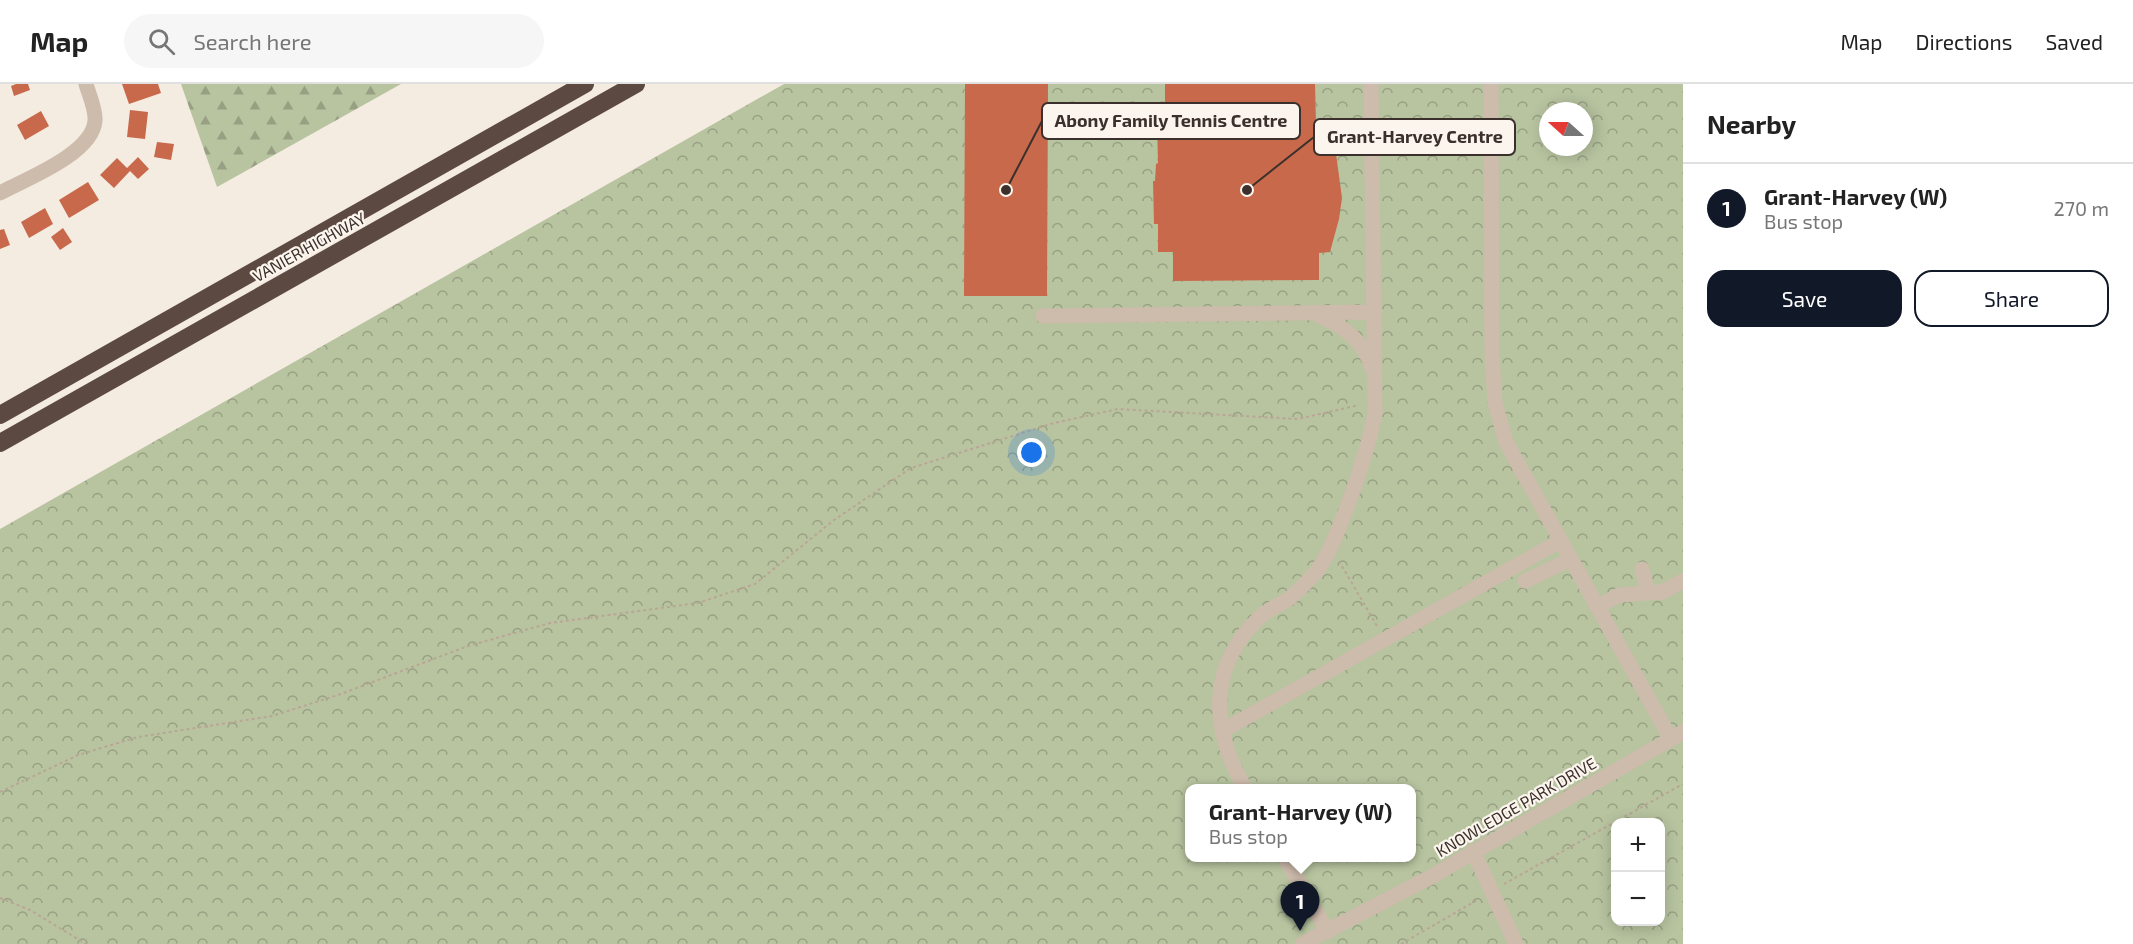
<!DOCTYPE html>
<meta charset="utf-8">
<style>
:root{--surface:#fff;--page:#f6f6f6;--text:#222;--muted:#767676;--line:#e0e0e0;--accent:#111827}
body{margin:0;font-family:"Exo 2",sans-serif;background:var(--page);color:var(--text)}
.controls{position:absolute;right:18px;bottom:18px;display:grid;overflow:hidden;border-radius:12px;box-shadow:0 3px 15px #0003}
.controls button{width:54px;height:54px;display:grid;place-items:center;padding:0;border:0;border-bottom:2px solid var(--line);background:var(--surface);color:var(--text);font:30px sans-serif}
.compass{position:absolute;left:1539px;top:18px;width:54px;height:54px;border-radius:50%;background:var(--surface);box-shadow:0 3px 15px #0003;rotate:291deg}
.you{position:absolute;left:1032px;top:369px;width:21px;height:21px;margin:-15px;border:4px solid #fff;border-radius:50%;background:#1a73e8;box-shadow:0 0 0 9px #1a73e833}
.badge{display:grid;place-items:center;width:39px;height:39px;border-radius:50%;background:var(--accent);color:#fff;font-size:20px;font-weight:700}
.pin{position:absolute;translate:-50% -50px;filter:drop-shadow(0 2px 3px #0008)}
.pin::after{content:'';position:absolute;top:32px;width:21px;height:18px;background:inherit;clip-path:polygon(0 0,100% 0,50% 100%)}
.popup{position:absolute;left:1185px;top:700px;width:231px;height:78px;box-sizing:border-box;display:grid;place-content:center;border-radius:12px;background:var(--surface);filter:drop-shadow(0 2px 4px #0005);font-size:20px;white-space:nowrap;color:var(--muted)}
.popup b{font-size:22px;color:var(--text)}
.popup::after{content:'';position:absolute;left:50%;top:100%;margin-left:-12px;border:12px solid transparent;border-top-color:var(--surface)}
.list{margin:0;padding:0;list-style:none}
h2{display:flex;justify-content:space-between;align-items:center;height:78px;margin:0;padding:0 24px;font-size:26px}
h2 small{font-size:20px;font-weight:400;color:var(--muted)}
.list li{display:grid;grid-template-columns:39px 1fr auto;gap:18px;align-items:center;box-sizing:border-box;height:90px;padding:0 24px;border-top:2px solid var(--line)}
.list b{display:block;font-size:22px;white-space:nowrap}
.list p{margin:0;font-size:20px;white-space:nowrap;color:var(--muted)}
.list em{font-size:20px;font-style:normal;color:var(--muted)}
.actions{display:flex;gap:12px;padding:18px 24px}
.actions a{flex:1;padding:14px 0;border:2px solid var(--accent);border-radius:18px;text-align:center;font-size:21px;color:var(--accent)}
.actions .main{background:var(--accent);color:#fff}
.icon{flex:none;width:33px;height:33px;fill:none;stroke:currentColor;stroke-width:2;stroke-linecap:round;stroke-linejoin:round}
.map{position:relative;flex:none;width:1683px;height:860px;overflow:hidden}
header{display:flex;align-items:center;gap:36px;box-sizing:border-box;height:84px;padding:0 30px;background:var(--surface);border-bottom:2px solid var(--line)}
header strong{font-size:28px}
nav{display:flex;gap:33px;margin-inline-start:auto;font-size:21px}
.search{width:420px;height:54px;background:var(--page);display:flex;align-items:center;gap:15px;box-sizing:border-box;padding:0 21px;border-radius:33px;color:var(--muted);font-size:22px}
main{display:flex}
aside{flex:1;background:var(--surface)}
.map>svg:first-child{display:block}
.forest{fill:url(#forest-firs)}
.park{fill:url(#park-crowns);fill-rule:evenodd}
.building{fill:#c8694b}
.lines{fill:none;stroke-linecap:round;stroke-linejoin:round}
.path{stroke:#b9a596;stroke-width:2;stroke-dasharray:3 3;stroke-linecap:butt}
.minor{stroke:#cdbbac;stroke-width:15}
.highway{stroke:#5c4a42;stroke-width:18}
.labels{text-anchor:middle;stroke-width:4.5;stroke-linejoin:round;paint-order:stroke}
.street-label{font-size:16px;fill:#3b302b;stroke:#fbf5ee}
.leader{fill:none;stroke:#3b302b;stroke-width:2}
.callout-dot{fill:#3b302b;stroke:#fbf5ee;stroke-width:2}
.callout{fill:#fbf5ee;stroke:#3b302b;stroke-width:2}
.callout-label{font-size:18px;text-anchor:middle;font-weight:bold;fill:#3b302b}
</style>
<header>
<strong>Map</strong>
<div class="search"><svg class="icon" aria-label="search" viewBox="0 0 24 24"><circle cx="10" cy="10" r="6"/><path d="M15 15l6 6"/></svg>Search here</div>
<nav><a>Map</a><a>Directions</a><a>Saved</a></nav>
</header>
<main>
<div class="map">
<svg width="1683" height="860" viewBox="0 0 1683 860">
<defs>
<pattern id="forest-firs" width="22" height="20" patternUnits="userSpaceOnUse" patternTransform="scale(1.5)"><rect width="22" height="20" fill="#b8c4a0"/><path d="M5 1l3.5 6h-7zM16 11l3.5 6h-7z" fill="#97a083"/></pattern>
<pattern id="park-crowns" width="20" height="18" patternUnits="userSpaceOnUse" patternTransform="scale(1.5)"><rect width="20" height="18" fill="#b8c4a0"/><path d="M2 6a3 3 0 1 1 6 0M12 15a3 3 0 1 1 6 0" fill="none" stroke="#97a083"/></pattern>
</defs>
<rect width="100%" height="100%" fill="#f4ebe1"/>
<!-- forest -->
<path class="forest" d="M181,0H401L217,103Z"/>
<!-- park -->
<path class="park" d="M784,0H1683V860H0V445ZM1548,27H1584V63H1548ZM1189,704H1411V774H1189ZM1616,738H1660V838H1616Z"/>
<!-- building -->
<path class="building" d="M16,0H28L30,6L14,12L11,2Z
M122,0H158L161,9L129,20Z
M965,0H1048L1047,212H964Z
M1165,0H1315L1316,40H1328L1334,55L1342,114L1339,135L1330,168L1319,169V196L1173,197V168H1158V140H1154L1153,97H1155L1156,80L1158,79L1157,38H1165Z
M130,26L148,28L145,55L127,53Z
M41,27L49,42L25,56L17,41Z
M157,58L174,60L171,76L154,73Z
M138,73L149,85L138,95L130,87L114,104L100,91L117,74L127,84Z
M88,98L99,116L69,134L59,116Z
M45,124L53,140L29,154L21,138Z
M63,144L72,158L60,166L51,153Z
M4,145L10,161L0,165V146Z"/>
<g class="lines">
<!-- path -->
<path class="path" d="M1339,477L1377,542
M0,708L78,671L138,653L272,632L338,611L468,562L550,539L698,519L755,500L834,436L911,384L1054,339L1118,325L1298,335L1359,321
M1504,800L1683,700
M0,814L30,826L86,860
M1401,860L1479,815"/>
<!-- minor -->
<path class="minor" d="M1491,0L1492,270L1495,319L1506,358L1671,655
M0,109C26,95 92,70 95,37C96,25 89,11 86,0
M1043,232L1375,228
M1319,232C1344,242 1364,257 1372,284
M1642,485L1648,509
M1525,497L1571,475
M1597,523L1619,511L1662,508L1683,497
M1222,647L1560,457
M1245,704C1211,646 1207,583 1259,534C1268,525 1280,521 1290,514C1299,506 1308,497 1316,488C1338,460 1368,366 1375,330L1371,0
M1473,767L1516,860
M1285,774L1328,848
M1302,860L1429,794L1683,648"/>
<!-- highway -->
<path class="highway" d="M0,331L585,0
M0,359L636,0"/>
</g>
<g class="labels">
<!-- street labels -->
<g class="street-label">
<text transform="translate(309 163) rotate(-29)" y="6">VANIER HIGHWAY</text>
<text transform="translate(1516 723) rotate(-30)" y="6">KNOWLEDGE PARK DRIVE</text>
</g>
</g>
<!-- callouts -->
<path class="leader" d="M1006 106L1042 37M1247 106L1314 53"/>
<g class="callout-dot">
<circle cx="1006" cy="106" r="6"/>
<circle cx="1247" cy="106" r="6"/>
</g>
<g class="callout">
<rect x="1042" y="19" width="258" height="36" rx="6"/>
<rect x="1314" y="35" width="201" height="36" rx="6"/>
</g>
<g class="callout-label">
<text x="1171" y="43">Abony Family Tennis Centre</text>
<text x="1415" y="59">Grant-Harvey Centre</text>
</g>
</svg>
<div class="controls">
<button>+</button>
<button>−</button>
</div>
<svg class="compass" viewBox="-18 -18 36 36"><path d="M0-13l5 13h-10z" fill="#e53935"/><path d="M0 13l5-13h-10z" fill="#767676"/></svg>
<div class="you"></div>
<div class="pin badge" style="left:1300px;top:847px">1</div>
<div class="popup"><b>Grant-Harvey (W)</b>Bus stop</div>
</div>
<aside>
<h2>Nearby<small></small></h2>
<ul class="list">
<li><span class="badge">1</span><div><b>Grant-Harvey (W)</b><p>Bus stop</p></div><em>270 m</em></li>
</ul>
<div class="actions"><a class="main">Save</a><a>Share</a></div>
</aside>
</main>
